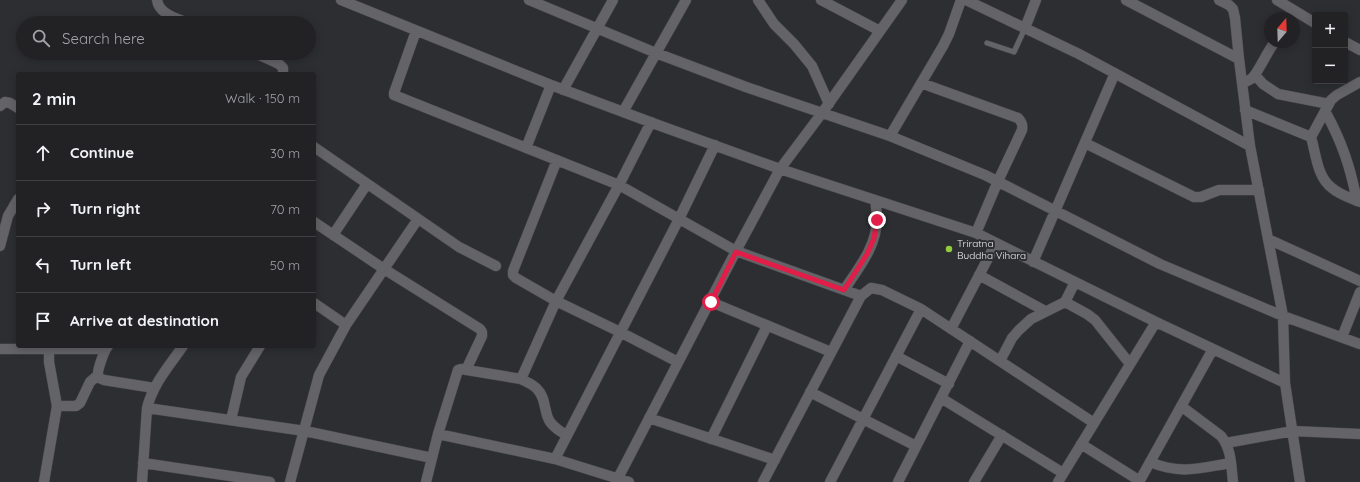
<!DOCTYPE html>
<meta charset="utf-8">
<style>
:root{--surface:#222225;--page:#2e2f32;--text:#f1f3f6;--muted:#a2a4a7;--line:#3f3f42}
body{margin:0;font-family:Quicksand,sans-serif;background:var(--page);color:var(--text)}
.controls{position:absolute;right:12px;top:12px;display:grid;overflow:hidden;border-radius:4px;box-shadow:0 2px 10px #0003}
.controls button{width:36px;height:36px;display:grid;place-items:center;padding:0;border:0;border-bottom:1px solid var(--line);background:var(--surface);color:var(--text);font:20px sans-serif}
.compass{position:absolute;left:1264px;top:12px;width:36px;height:36px;border-radius:50%;background:var(--surface);box-shadow:0 2px 10px #0003;rotate:19deg}
.stop{position:absolute;width:12px;height:12px;margin:-9px;border:3px solid #e11d48;border-radius:50%;background:#fff}
.stop.end{background:#e11d48;border-color:#fff;box-shadow:0 1px 4px #0008}
.list{margin:0;padding:0;list-style:none}
h2{display:flex;justify-content:space-between;align-items:center;height:52px;margin:0;padding:0 16px;font-size:17px}
h2 small{font-size:13px;font-weight:400;color:var(--muted)}
.list li{display:grid;grid-template-columns:26px 1fr auto;gap:12px;align-items:center;box-sizing:border-box;height:56px;padding:0 16px;border-top:1px solid var(--line)}
.list b{display:block;font-size:15px;white-space:nowrap}
.list em{font-size:13px;font-style:normal;color:var(--muted)}
.icon{flex:none;width:22px;height:22px;fill:none;stroke:currentColor;stroke-width:2;stroke-linecap:round;stroke-linejoin:round}
.map{position:relative;flex:none;width:1360px;height:482px;overflow:hidden}
.search{position:absolute;background:var(--surface);box-shadow:0 2px 10px #0003;left:16px;top:16px;width:300px;height:44px;display:flex;align-items:center;gap:10px;box-sizing:border-box;padding:0 14px;border-radius:22px;color:var(--muted);font-size:15px}
.panel{position:absolute;background:var(--surface);box-shadow:0 2px 10px #0003;left:16px;top:72px;width:300px;height:276px;border-radius:4px}
.map>svg:first-child{display:block}
.lines{fill:none;stroke-linecap:round;stroke-linejoin:round}
.service-casing{stroke:#494a4c;stroke-width:6}
.minor-casing{stroke:#494a4c;stroke-width:11}
.service{stroke:#646468;stroke-width:5}
.minor{stroke:#646468;stroke-width:10}
.route{stroke:#e11d48;stroke-width:5}
.poi-dot{fill:#93cc3d;stroke:#2d2e31;stroke-width:1.5}
.labels{text-anchor:middle;stroke-width:4;stroke-linejoin:round;paint-order:stroke}
.poi-label{font-size:10px;fill:#ededef;stroke:#2d2e31;text-anchor:start}
</style>
<div class="map">
<svg width="1360" height="482" viewBox="0 0 1360 482">
<rect width="100%" height="100%" fill="#2d2e31"/>
<g class="lines">
<defs>
<path id="service" d="M987,43L1014,52L1025,28"/>
<path id="minor" d="M157,0C159,14 176,18 188,23
M341,0L551,85L658,125L780,169L976,233L1156,322L1058,482
M529,0L656,53L746,87L890,136L985,175L1160,264L1283,316L1360,344
M758,0L774,24L794,44L812,66L829,104
M821,0L880,31
M966,0L1079,54L1250,146L1283,316L1285,383L1300,482
M1126,0L1239,59
M1219,0L1229,5L1233,9L1235,18L1239,59L1250,146
M1277,0L1315,23
M1025,28L1036,0
M416,31L394,93V95L619,185L736,251L861,296
M1345,42L1360,50
M255,53L279,64L283,68V74
M1255,75L1263,84L1278,94L1329,104
M921,83L1018,118C1022,122 1023,125 1022,130L998,181L976,233
M1242,83C1245,82 1248,81 1251,79C1258,74 1267,51 1275,42
M563,90L613,0
M0,106L5,102L10,103L18,108
M1245,110L1311,137C1316,154 1317,177 1332,188C1340,195 1351,198 1360,202
M1325,111C1342,142 1350,166 1357,201
M623,112L686,0
M890,136L943,46L949,34L961,0
M1311,137L1331,100L1337,95L1360,82
M1085,143L1194,197H1201L1219,190H1259
M314,147L459,247L496,266
M526,148L551,85
M557,160L513,271V275L516,278L556,301L620,332L678,362
M314,222L384,269L480,329L482,332V336L466,370
M333,235L367,184
M1268,239L1360,281
M0,246L8,216L18,199
M1033,262L1115,73
M979,275L1045,311
M844,290C858,269 877,246 877,219C877,213 876,207 875,200
M711,302L831,352
M1065,302L1087,314L1095,320L1130,364
M314,303L346,325
M1156,322L1285,383
M951,329L996,243
M1342,337L1360,292
M108,346C104,351 97,370 98,376C99,378 101,379 104,380L154,388
M0,349H105
M896,356L949,384
M1000,361L1012,338L1019,330L1031,319L1065,302L1075,282
M521,379C526,382 533,384 537,389C545,396 544,408 548,418C551,426 560,431 566,435
M810,392L916,446
M941,398L1063,473
M57,406H76L80,403L90,382L98,375
M1181,406L1221,436C1232,450 1231,466 1233,482
M147,408L305,431L432,458
M649,418L775,460
M231,420L241,377L260,346
M438,434L555,459L629,482
M711,439L767,326
M1226,443L1293,431L1360,434
M1081,444L1140,481
M555,459L679,219L715,145
M1150,462C1181,475 1200,468 1231,463
M143,463L270,482
M44,482L57,406L49,362V346
M142,482L147,408C153,384 169,366 183,346
M290,482L319,375L346,325L418,219
M426,482L438,434L458,370L461,369L521,379L556,301L619,185L651,122
M616,482L736,251L780,169L822,113L902,0
M763,482L861,296L871,288L882,290L921,309L1094,423
M830,482L921,309
M898,482L970,341
M974,482L1002,435
M1139,482L1213,349"/>
</defs>
<!-- service casing -->
<use href="#service" class="service-casing"/>
<!-- minor casing -->
<use href="#minor" class="minor-casing"/>
<!-- service -->
<use href="#service" class="service"/>
<!-- minor -->
<use href="#minor" class="minor"/>
</g>
<g class="lines">
<!-- route -->
<path class="route" d="M711,302L736,252L844,290L867,254L874,238L877,220"/>
</g>
<!-- markers -->
<circle class="poi-dot" cx="949" cy="249" r="4"/>
<g class="labels">
<!-- poi labels -->
<g class="poi-label">
<text x="957" y="247">Triratna<tspan x="957" dy="12">Buddha Vihara</tspan></text>
</g>
</g>
</svg>
<div class="controls">
<button>+</button>
<button>−</button>
</div>
<svg class="compass" viewBox="-18 -18 36 36"><path d="M0-13l5 13h-10z" fill="#e53935"/><path d="M0 13l5-13h-10z" fill="#a2a4a7"/></svg>
<div class="stop" style="left:711px;top:302px"></div>
<div class="stop end" style="left:877px;top:220px"></div>
<div class="search"><svg class="icon" aria-label="search" viewBox="0 0 24 24"><circle cx="10" cy="10" r="6"/><path d="M15 15l6 6"/></svg>Search here</div>
<section class="panel">
<h2>2 min<small>Walk · 150 m</small></h2>
<ul class="list">
<li><svg class="icon" aria-label="ahead" viewBox="0 0 24 24"><path d="M12 20V5M6 11l6-6 6 6"/></svg><div><b>Continue</b></div><em>30 m</em></li>
<li><svg class="icon" aria-label="right" viewBox="0 0 24 24"><path d="M7 20v-9h11M14 6l5 5-5 5"/></svg><div><b>Turn right</b></div><em>70 m</em></li>
<li><svg class="icon" aria-label="left" viewBox="0 0 24 24"><path d="M17 20v-9H6M10 6l-5 5 5 5"/></svg><div><b>Turn left</b></div><em>50 m</em></li>
<li><svg class="icon" aria-label="arrive" viewBox="0 0 24 24"><path d="M6 21V4h12l-3 4 3 4H6"/></svg><div><b>Arrive at destination</b></div></li>
</ul>
</section>
</div>
